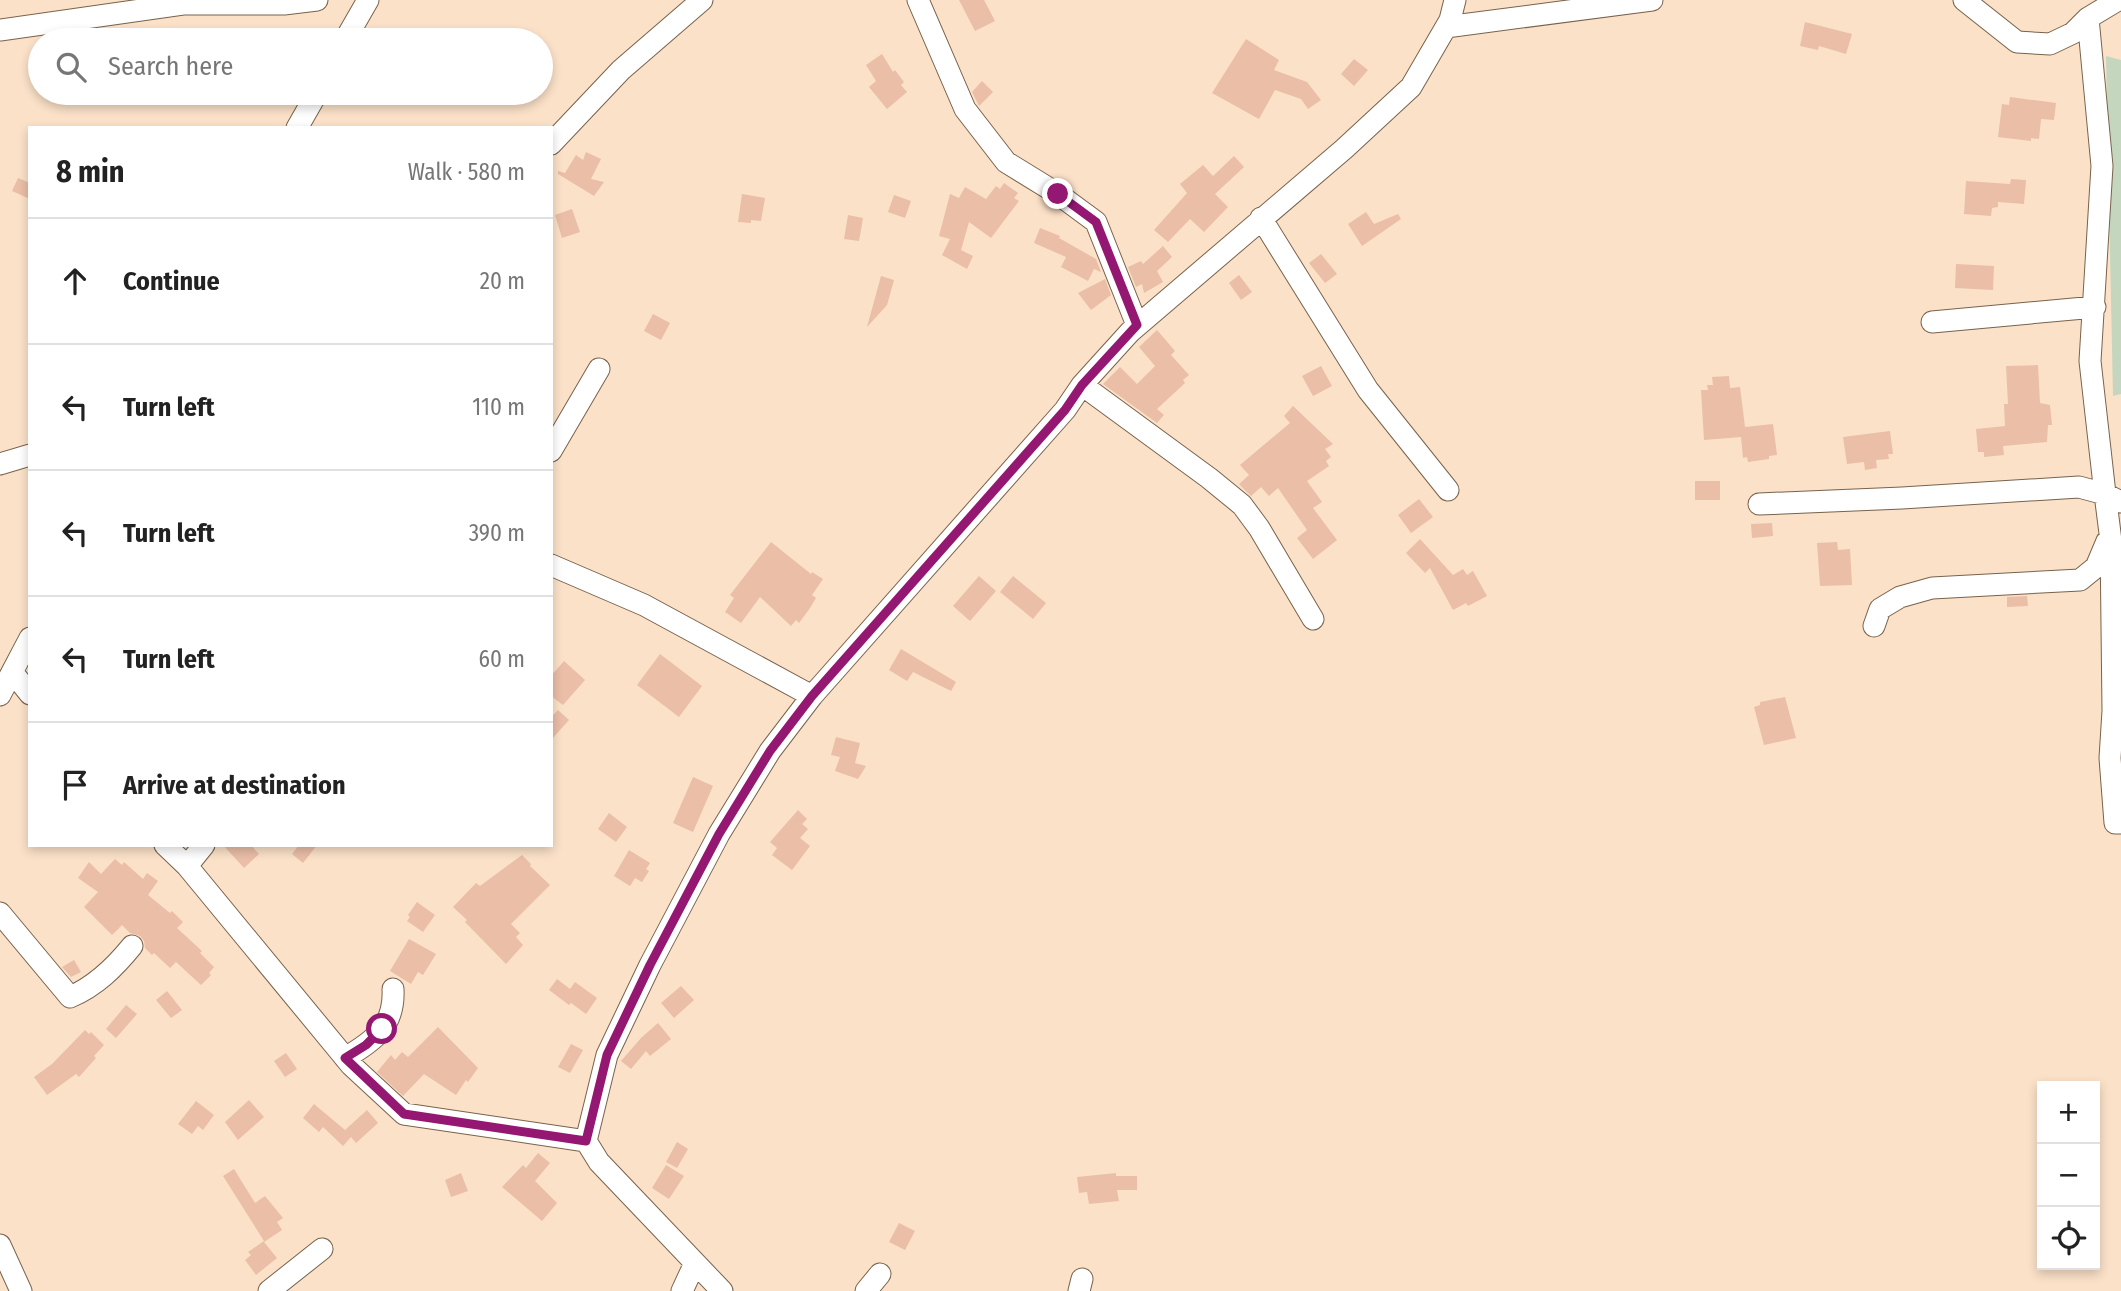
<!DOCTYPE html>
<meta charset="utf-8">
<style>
:root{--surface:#fff;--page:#f6f6f6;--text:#222;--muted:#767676;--line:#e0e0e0}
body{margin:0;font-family:"Fira Sans Condensed",sans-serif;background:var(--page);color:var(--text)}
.controls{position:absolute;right:21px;bottom:21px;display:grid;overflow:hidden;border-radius:0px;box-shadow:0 4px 10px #0003}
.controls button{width:63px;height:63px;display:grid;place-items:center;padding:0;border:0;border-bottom:2px solid var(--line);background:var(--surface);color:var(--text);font:35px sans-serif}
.stop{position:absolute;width:21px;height:21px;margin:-16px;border:5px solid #941771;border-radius:50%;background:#fff}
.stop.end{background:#941771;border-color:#fff;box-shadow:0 2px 7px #0008}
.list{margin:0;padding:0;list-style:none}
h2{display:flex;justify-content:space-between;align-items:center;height:91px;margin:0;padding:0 28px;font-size:30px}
h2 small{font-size:23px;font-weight:400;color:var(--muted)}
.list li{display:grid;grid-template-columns:46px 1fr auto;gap:21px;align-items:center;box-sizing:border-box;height:126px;padding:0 28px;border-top:2px solid var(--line)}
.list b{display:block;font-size:26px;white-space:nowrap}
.list em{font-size:23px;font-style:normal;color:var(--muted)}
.icon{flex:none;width:38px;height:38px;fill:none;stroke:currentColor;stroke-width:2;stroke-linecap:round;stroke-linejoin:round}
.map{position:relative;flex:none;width:2121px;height:1291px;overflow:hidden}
.search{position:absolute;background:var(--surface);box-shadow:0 4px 10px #0003;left:28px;top:28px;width:525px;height:77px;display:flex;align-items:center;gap:18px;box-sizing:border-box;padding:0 24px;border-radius:38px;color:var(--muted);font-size:26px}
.panel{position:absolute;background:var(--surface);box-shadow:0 4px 10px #0003;left:28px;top:126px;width:525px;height:721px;border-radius:0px}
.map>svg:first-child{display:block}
.green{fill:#c4d6bd}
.building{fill:#eabea7}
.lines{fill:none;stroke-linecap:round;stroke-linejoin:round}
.minor-casing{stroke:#78624c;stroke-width:23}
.minor{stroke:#fff;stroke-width:21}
.route{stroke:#941771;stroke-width:9}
</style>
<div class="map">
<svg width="2121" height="1291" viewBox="0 0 2121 1291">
<rect width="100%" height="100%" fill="#fbe1c8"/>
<!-- green -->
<path class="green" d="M2106,56L2121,60V394L2113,396Z"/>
<!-- building -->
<path class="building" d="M959,0H984L995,21L975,31Z
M1805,22L1852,34L1846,54L1819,46L1818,50L1800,46Z
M1246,39L1279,60L1274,70L1307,82L1321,100L1308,109L1301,99L1275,90L1259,119L1212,93Z
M882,54L893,72L895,70L904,82L901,85L907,92L887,109L869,87L876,81L866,65Z
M1354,59L1368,70L1354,86L1341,74Z
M982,81L993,92L979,106L972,92Z
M2010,97L2056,103L2054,120L2041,119L2039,139L2031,138V141L1998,137L2002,104L2009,105Z
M586,152L601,159L591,179L604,182L594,196L558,174V171L565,173L576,155L583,160Z
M1234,156L1244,167L1215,194L1228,207L1204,232L1190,219L1168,242L1154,230L1187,193L1180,184L1203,165L1213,176Z
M18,178L30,183V199L12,191Z
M2011,179L2026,180L2024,204L1998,202V207L1992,208L1991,216L1964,214L1966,181L2010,184Z
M1004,183L1018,193L1014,198L1019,201L991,238L969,222L961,250L973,256L967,269L942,255L950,239L939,236L950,194L959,198L965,187L986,199L996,186L1000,189Z
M742,194L765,198L761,221L751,220V223L738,222Z
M894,195L911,201L905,218L888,212Z
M572,209L580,232L562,238L555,215Z
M1366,212L1374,224L1398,214L1401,219L1362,246L1348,224Z
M848,215L863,218L859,241L844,239Z
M1040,228L1060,236L1059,238L1096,259L1101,272L1094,269L1088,281L1061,267L1066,257L1034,243Z
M1163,246L1172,257L1157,271L1163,282L1144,293L1142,284L1136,287L1128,267L1141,261L1143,264Z
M1321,254L1337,274L1325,283L1309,263Z
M1956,264L1994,266L1993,290L1955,288Z
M1239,275L1252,292L1241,300L1229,283Z
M881,276L894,280L887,305L867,327Z
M1105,279L1111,295L1091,310L1078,293Z
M653,314L670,323L661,340L644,331Z
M1157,330L1175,351L1171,355L1189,375L1183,380L1185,383L1157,409L1164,415L1157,423L1103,384L1120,367L1137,384L1155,366L1139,347Z
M2038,365L2040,403L2050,405L2052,425H2048L2047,442L2003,446L2004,455L1984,457V452H1978L1976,429L2005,426L2004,404H2008L2006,366Z
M1321,366L1332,386L1313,396L1302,376Z
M1729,376L1730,388L1740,387L1745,427L1773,424L1777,455L1769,456V459L1748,462L1747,457L1743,458L1741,437L1704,440L1701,390H1708L1707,385H1713L1712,377Z
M1293,406L1333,444L1325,449L1331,457L1326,461L1329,466L1307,481L1322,502L1313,508L1337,540L1313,559L1297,538L1307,530L1278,488L1269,496L1261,487L1251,496L1239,484L1249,475L1240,465L1290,423L1284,416Z
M1890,431L1893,454H1888L1889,459L1876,460L1877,468L1865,470L1864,462L1847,464L1843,437Z
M1695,481H1720V500H1695Z
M1419,499L1433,517L1411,533L1398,515Z
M1772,523L1773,536L1752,538L1751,524Z
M1420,539L1453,575L1463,569L1467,575L1473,571L1487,596L1468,606L1466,603L1453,610L1430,568L1425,573L1406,553Z
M771,542L811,574L812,572L823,579L812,595L816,598L810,608L799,623L796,620L791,626L760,597L741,623L725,612L734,598L730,595Z
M1837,542L1838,550L1850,549L1852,585L1820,586L1817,543Z
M979,576L996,591L970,621L953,606Z
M1013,576L1046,603L1033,619L1000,592Z
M2027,596L2028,606L2007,607V597Z
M901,649L956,682L951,691L913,672L907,681L889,670Z
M660,654L702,686L679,717L637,685Z
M564,661L585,680L563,705L551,696V676Z
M1785,697L1796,738L1764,745L1754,707L1760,705V702Z
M558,710L569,720L551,740V717Z
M836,737L860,743L855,763L866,766L858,779L835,771L840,757L831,755Z
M693,777L713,786L693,832L673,823Z
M798,810L807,819L802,824L808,829L800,838L810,846L792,870L772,855L777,848L770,842Z
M609,813L627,827L616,842L598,829Z
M223,845H251L259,854L244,868Z
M299,845H317L303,863L292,854Z
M629,850L650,863L646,869L649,871L642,882L635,878L630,886L614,876Z
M522,855L531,864L530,866L550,885L511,924L520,933L516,937L523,945L506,964L465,922L467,920L453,907L476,883L480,886Z
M115,859L122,865L124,862L143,879L147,873L158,881L148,895L170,913L172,911L183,922L177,928L202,951L200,953L214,967L209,973L211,975L201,985L176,962L170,968L154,953L152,955L145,948L144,941L140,936L130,933L122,925L112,935L84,907L98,892L78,878L89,862L101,874Z
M417,902L435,915L423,932L407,921L410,917L408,915Z
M409,939L436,954L423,975L418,972L411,984L390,971Z
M74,960L81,972L71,977L62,967Z
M557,979L570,989L575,982L597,998L586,1014L571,1003L569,1005L549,990Z
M681,986L694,1000L674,1018L661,1003Z
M167,991L182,1010L171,1018L156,1000Z
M126,1005L137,1014L116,1038L106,1029Z
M658,1023L671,1039L650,1056L646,1051L631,1069L621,1061L641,1038Z
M438,1027L478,1068L468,1082L466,1080L456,1095L424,1074L403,1096L377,1072L391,1055L395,1060L402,1052L408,1057Z
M85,1030L89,1034L91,1032L104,1045L94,1056L96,1058L79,1077L76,1074L47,1095L34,1077L52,1064Z
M571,1044L583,1050L570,1073L558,1067Z
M286,1053L297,1069L285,1077L274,1061Z
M249,1100L264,1117L238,1140L225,1122Z
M196,1101L214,1115L203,1130L198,1126L192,1134L178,1124Z
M314,1104L345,1130L367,1110L378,1123L356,1143L351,1137L343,1146L323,1127L319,1132L303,1118Z
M677,1142L688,1149L677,1168L666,1162Z
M538,1153L550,1163L535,1181L557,1203L542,1221L502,1187L523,1165L526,1168Z
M666,1165L684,1176L669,1199L652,1188Z
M234,1169L255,1203L265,1196L283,1218L277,1222L282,1230L264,1242L277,1258L256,1275L245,1260L251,1255L248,1252L264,1241L223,1176Z
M461,1173L468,1191L451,1197L445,1180Z
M1116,1173V1176H1137V1190H1117L1119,1201L1089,1204L1087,1192L1079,1193L1077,1177Z
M899,1223L915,1231L905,1250L889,1242Z"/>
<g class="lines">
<defs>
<path id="minor" d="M918,0L965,109L1006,162L1058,194L1096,222L1137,325
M1964,0L2017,42L2050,44L2073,33L2088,18L2118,0
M1446,27L1652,0
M0,30L183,4H284L317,0
M345,40L368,0
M297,128L317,93
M551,144L621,70L702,0
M1261,218L1368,390L1448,490
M1932,322L2095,307
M1082,385L1209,478L1242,505L1259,528L1313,619
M551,451L599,369
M0,464L30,455
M2121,502L2105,494L2111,541L2113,711L2110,758L2115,823H2121
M1759,504L1902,498L2079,487L2105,494L2090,361L2102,166L2088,18
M551,565L644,605L812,696
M1874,626L1880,609L1900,597L1932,588L2080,580L2096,567L2107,541
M13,673L30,694
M0,695L30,638
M165,845L187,866L351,1065L404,1114L586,1141
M187,866L204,845
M0,913L70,997C96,986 115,967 132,946
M345,1058C374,1041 395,1026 393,989
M0,1245L21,1291
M269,1291L322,1249
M682,1291L695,1263
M722,1291L599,1162L586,1141L607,1055L650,965L719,834L770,751L812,696L1065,410L1082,385L1130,332L1344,149L1411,87L1450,20L1455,0
M866,1291L880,1274
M1079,1291L1082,1279"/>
</defs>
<!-- minor casing -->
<use href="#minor" class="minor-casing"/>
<!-- minor -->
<use href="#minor" class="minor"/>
</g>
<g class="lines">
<!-- route -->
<path class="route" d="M382,1029L366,1045L345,1058L404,1114L586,1141L607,1055L650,965L719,834L770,751L812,696L1065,410L1082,385L1137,325L1096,222L1058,194"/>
</g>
</svg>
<div class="controls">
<button>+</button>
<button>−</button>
<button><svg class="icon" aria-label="locate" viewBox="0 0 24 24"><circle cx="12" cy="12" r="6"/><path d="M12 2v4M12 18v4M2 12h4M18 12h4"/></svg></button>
</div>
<div class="stop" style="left:382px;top:1029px"></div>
<div class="stop end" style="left:1058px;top:194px"></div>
<div class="search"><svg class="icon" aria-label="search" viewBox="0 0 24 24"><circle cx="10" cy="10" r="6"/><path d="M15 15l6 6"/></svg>Search here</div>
<section class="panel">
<h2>8 min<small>Walk · 580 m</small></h2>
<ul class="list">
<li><svg class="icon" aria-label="ahead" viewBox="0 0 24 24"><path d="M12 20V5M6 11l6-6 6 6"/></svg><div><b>Continue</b></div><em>20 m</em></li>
<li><svg class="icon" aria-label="left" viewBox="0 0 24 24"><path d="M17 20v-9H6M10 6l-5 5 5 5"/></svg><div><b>Turn left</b></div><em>110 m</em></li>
<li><svg class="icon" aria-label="left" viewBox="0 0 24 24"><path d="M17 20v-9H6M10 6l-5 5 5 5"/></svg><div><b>Turn left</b></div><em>390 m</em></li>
<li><svg class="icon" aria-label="left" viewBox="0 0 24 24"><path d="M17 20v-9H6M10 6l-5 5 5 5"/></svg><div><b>Turn left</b></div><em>60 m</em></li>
<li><svg class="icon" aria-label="arrive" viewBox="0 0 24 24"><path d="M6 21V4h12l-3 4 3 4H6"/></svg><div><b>Arrive at destination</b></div></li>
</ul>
</section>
</div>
